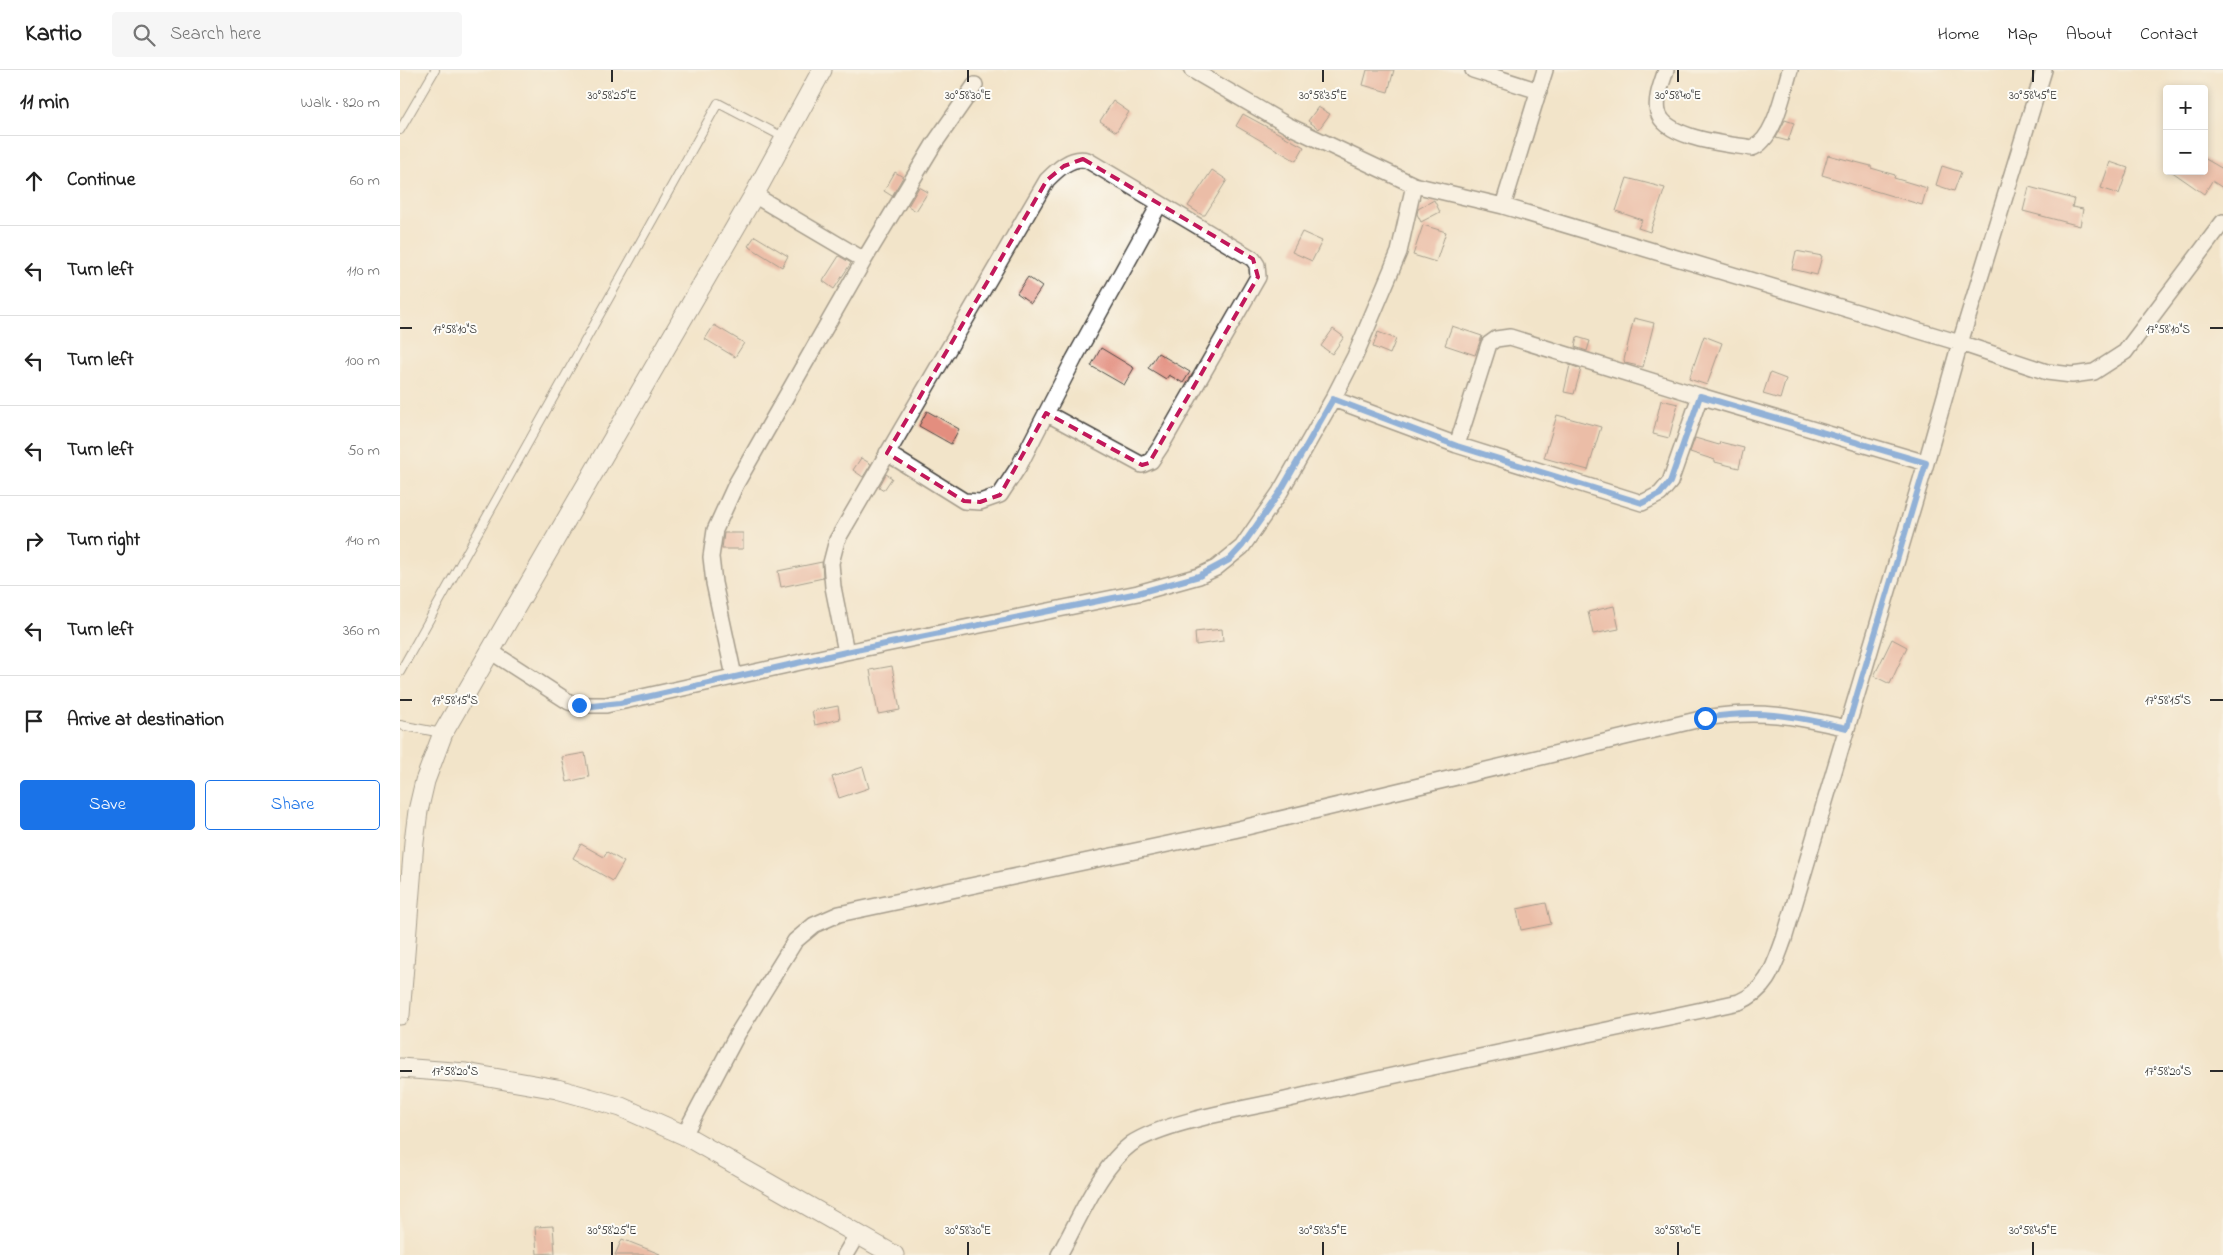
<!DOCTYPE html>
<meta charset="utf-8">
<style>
:root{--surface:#fff;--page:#f6f6f6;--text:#222;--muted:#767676;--line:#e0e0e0;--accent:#1a73e8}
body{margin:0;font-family:"Indie Flower",sans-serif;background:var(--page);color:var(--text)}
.controls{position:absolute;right:15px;top:15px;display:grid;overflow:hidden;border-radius:5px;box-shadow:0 2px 8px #0003}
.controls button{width:45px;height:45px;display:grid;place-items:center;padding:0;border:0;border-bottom:1px solid var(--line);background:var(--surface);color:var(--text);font:25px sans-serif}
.stop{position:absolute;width:15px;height:15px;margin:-11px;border:4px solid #1a73e8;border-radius:50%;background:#fff}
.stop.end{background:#1a73e8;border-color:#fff;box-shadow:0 1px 5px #0008}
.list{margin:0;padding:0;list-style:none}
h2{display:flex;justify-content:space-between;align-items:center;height:65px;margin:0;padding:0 20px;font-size:21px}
h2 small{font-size:16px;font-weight:400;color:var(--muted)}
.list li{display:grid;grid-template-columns:32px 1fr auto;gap:15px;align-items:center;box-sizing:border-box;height:90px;padding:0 20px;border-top:1px solid var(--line)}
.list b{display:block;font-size:19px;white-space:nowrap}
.list em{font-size:16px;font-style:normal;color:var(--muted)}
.actions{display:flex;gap:10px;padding:15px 20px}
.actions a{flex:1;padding:11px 0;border:1px solid var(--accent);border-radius:5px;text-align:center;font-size:18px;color:var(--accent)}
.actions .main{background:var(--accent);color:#fff}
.icon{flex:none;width:28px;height:28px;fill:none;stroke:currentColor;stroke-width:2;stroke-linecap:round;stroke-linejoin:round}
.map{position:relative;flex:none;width:1823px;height:1185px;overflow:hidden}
header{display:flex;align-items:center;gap:30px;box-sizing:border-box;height:70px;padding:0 25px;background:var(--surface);border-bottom:1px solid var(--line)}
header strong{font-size:24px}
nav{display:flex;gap:28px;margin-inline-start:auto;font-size:18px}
.search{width:350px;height:45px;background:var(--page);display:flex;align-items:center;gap:12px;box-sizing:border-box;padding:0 18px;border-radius:5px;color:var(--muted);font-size:19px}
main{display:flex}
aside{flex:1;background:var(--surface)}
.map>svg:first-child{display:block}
.building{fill:#e38e7f}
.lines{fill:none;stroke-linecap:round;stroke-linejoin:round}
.service-casing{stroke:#494743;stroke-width:10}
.minor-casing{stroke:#494743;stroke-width:18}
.tertiary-casing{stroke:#494743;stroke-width:21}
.service{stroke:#fff;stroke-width:8}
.minor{stroke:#fff;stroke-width:15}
.tertiary{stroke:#fff;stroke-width:19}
.route{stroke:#1a73e8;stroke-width:6}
.marked{fill:none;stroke:#c2185b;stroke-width:4;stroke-dasharray:10 6;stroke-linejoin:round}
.ticks{fill:none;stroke:#2b2b2b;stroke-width:2}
.ticks-label{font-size:12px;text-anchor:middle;fill:#2b2b2b;stroke:#fdfcf7;stroke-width:4;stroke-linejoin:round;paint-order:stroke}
</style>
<header>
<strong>Kartio</strong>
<div class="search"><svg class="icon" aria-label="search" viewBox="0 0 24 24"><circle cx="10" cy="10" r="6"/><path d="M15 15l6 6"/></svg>Search here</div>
<nav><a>Home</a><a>Map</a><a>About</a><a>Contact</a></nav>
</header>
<main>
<aside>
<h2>11 min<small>Walk · 820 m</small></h2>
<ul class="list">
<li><svg class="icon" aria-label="ahead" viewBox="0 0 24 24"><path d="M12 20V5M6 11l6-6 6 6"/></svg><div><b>Continue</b></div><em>60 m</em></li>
<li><svg class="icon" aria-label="left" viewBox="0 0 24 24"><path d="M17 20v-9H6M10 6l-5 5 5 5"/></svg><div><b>Turn left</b></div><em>110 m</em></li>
<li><svg class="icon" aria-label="left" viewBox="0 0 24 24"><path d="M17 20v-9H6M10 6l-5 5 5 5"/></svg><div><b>Turn left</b></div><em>100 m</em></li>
<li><svg class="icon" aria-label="left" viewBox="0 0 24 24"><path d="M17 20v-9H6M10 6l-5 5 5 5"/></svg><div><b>Turn left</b></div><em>50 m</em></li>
<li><svg class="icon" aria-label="right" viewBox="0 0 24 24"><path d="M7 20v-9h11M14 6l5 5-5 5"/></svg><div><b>Turn right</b></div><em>140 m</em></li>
<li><svg class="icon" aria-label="left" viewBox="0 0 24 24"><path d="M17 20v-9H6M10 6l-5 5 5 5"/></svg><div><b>Turn left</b></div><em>360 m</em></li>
<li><svg class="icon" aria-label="arrive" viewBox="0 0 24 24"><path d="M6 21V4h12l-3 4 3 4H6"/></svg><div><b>Arrive at destination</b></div></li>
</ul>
<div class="actions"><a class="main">Save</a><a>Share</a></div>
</aside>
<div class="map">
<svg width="1823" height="1185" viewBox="0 0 1823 1185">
<rect width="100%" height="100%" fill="#fdfcf7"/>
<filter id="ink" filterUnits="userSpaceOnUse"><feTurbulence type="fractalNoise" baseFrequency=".02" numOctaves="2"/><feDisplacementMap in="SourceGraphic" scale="10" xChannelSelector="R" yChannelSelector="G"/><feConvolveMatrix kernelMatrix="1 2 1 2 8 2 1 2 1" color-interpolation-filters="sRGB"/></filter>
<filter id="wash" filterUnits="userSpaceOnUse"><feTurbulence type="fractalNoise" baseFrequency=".0096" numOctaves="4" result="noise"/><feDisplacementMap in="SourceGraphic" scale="20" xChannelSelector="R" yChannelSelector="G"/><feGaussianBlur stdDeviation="1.12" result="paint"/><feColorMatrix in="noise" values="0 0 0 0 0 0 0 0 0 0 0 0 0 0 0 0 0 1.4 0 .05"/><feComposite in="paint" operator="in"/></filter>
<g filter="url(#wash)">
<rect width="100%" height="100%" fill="#f2e4c9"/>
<g id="blocks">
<!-- building -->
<path class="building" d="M967,0H994L988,22L963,15Z
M713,31L729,42L716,62L700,51Z
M918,37L930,44L919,59L908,51Z
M843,44L904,77L896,91L836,56Z
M1385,50L1394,53L1388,71L1376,68Z
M1428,85L1471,96V98L1495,105L1494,108L1527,118L1522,135L1422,105Z
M1804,88L1823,99V118L1812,111L1804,124L1771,101H1804Z
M1710,92L1728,98L1719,124L1701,118Z
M1542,96L1561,102L1554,121L1536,115Z
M812,100L827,110L805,145H802L788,136Z
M495,102L503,107L492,126L484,121Z
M1227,108L1265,118L1250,162L1238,158L1242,150L1216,141Z
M519,117L528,122L516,141L508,136Z
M1629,117L1674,129L1672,137L1683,139L1680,156L1623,141Z
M1034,130L1040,142L1021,152L1017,144L1018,139Z
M1023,155L1046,162L1036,192L1013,185Z
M902,162L922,171L912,191L892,182Z
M355,166L388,186L382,197L348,176Z
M1396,181L1422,186L1417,205L1392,199Z
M439,186L451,193L434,219L423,211Z
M628,207L642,217L631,233L617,223Z
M1234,248L1254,253L1243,297L1225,293L1224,290Z
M314,255L344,273L335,287L305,269Z
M1052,256L1082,266L1075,285L1045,275Z
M933,259L944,267L932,284L921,276Z
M978,262L996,269L990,284L973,277Z
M1304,266L1322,273L1307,315L1289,309Z
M1177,267L1190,271L1187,281L1175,277Z
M701,278L734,298L724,315L691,296Z
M758,283L790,302L783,313L769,305L766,309L748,298Z
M1170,295L1181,299L1174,324L1164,322Z
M1370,303L1386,309L1380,329L1363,324Z
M1261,330L1278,334L1269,368L1253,364Z
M527,341L559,359L551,374L519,356Z
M1157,345L1201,357L1188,400L1144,388Z
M1295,368L1319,375L1320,372L1344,378L1339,398L1315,392V390L1290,382Z
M461,388L471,394L463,407L453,400Z
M486,404L492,408L484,420L479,417Z
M324,463H343V479H322Z
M422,492L423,508L381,517L378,501Z
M1214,536L1219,559L1193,564L1188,542Z
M822,559L823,571L796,575L795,562Z
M1492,569L1507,577L1490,614L1474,606Z
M492,596L500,640L478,644L470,600Z
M438,636L440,649L415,655L412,641Z
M185,683L189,707L167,712L162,687Z
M463,697L469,718L439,728L432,707Z
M181,774L204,787L207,782L224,792L213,811L173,788Z
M1146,833L1151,854L1121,860L1117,839Z
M153,1156L155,1183L137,1184L135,1157Z
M222,1169L260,1184L259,1185H215Z"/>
</g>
</g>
<g filter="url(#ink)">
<use href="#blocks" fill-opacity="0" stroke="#494743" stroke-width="1"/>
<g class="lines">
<defs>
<path id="service" d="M0,60L35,0
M0,602L318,33L385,68
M0,655L42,663"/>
<path id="minor" d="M792,0L887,55L1014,115L1103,136L1560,273L1644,0
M1073,0L1139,21
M1266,0C1262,13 1255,28 1258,42C1265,69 1329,74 1352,78C1375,70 1383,22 1390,0
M354,125L464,190
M1103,136L1145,0
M933,329L1057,375L1242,433L1260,424L1270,412L1300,326L1526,393L1560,273L1647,302L1672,305L1694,302L1725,282L1823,152
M1057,375L1089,274L1096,269L1110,267L1300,326
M487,383L564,431L580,432L600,425L619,396L674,289L759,135
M90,581L169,632L179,635H206L446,582L738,523L799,506L816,498L842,477L880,422L933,329L955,286L999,182L1014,115
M446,582L433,517L431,493L437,470L647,110C657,100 671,86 687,90L853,189L857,195L858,207L761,376L751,391L742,395L646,343
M334,606L314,513L311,487L315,460L336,414L464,190L534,74L575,15
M284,1065L338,963L395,871L414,855L439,844L834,760L1305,648C1360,639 1394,646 1447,658
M445,1185L458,1163
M659,1185C678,1152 700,1097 731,1074C763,1052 844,1039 885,1030C1035,995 1187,965 1339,932C1368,920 1374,896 1384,869L1526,393"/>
<path id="tertiary" d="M0,945L14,772L18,741L25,711L43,663L354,125L422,0
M0,998L66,1003L157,1019L221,1037L284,1065L494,1185"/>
</defs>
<!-- service casing -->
<use href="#service" class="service-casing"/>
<!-- minor casing -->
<use href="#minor" class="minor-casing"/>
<!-- tertiary casing -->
<use href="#tertiary" class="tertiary-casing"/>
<!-- service -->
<use href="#service" class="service"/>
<!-- minor -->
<use href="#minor" class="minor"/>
<!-- tertiary -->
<use href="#tertiary" class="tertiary"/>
</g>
</g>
<g class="lines" filter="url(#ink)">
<!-- route -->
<path class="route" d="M179,635L192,636L220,633L446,582L738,523L799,506L829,490L842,476L880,422L933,329L1057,376L1242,433L1260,424L1270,412L1300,326L1526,393L1447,658C1394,646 1360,639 1305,648"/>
</g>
<!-- marked area -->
<path d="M0 0H1823V1185H0ZM683,89L853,189L858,207L749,393L742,395L646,343L600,425L580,432L564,431L487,383L647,110L664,96Z" fill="#f2e4c9" fill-opacity=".55" fill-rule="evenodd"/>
<path class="marked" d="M683,89L853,189L858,207L749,393L742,395L646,343L600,425L580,432L564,431L487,383L647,110L664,96Z"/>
<!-- ticks -->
<path class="ticks" d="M212,0V12M568,0V12M923,0V12M1278,0V12M1633,0V12M0,258H12M1810,258H1823M0,630H12M1810,630H1823M0,1001H12M1810,1001H1823M212,1172V1185M568,1172V1185M923,1172V1185M1278,1172V1185M1633,1172V1185"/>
<g class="ticks-label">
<text x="212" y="29">30°58'25"E</text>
<text x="568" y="29">30°58'30"E</text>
<text x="923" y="29">30°58'35"E</text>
<text x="1278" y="29">30°58'40"E</text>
<text x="1633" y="29">30°58'45"E</text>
<text x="55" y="263">17°58'10"S</text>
<text x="1768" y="263">17°58'10"S</text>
<text x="55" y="634">17°58'15"S</text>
<text x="1768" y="634">17°58'15"S</text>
<text x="55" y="1005">17°58'20"S</text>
<text x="1768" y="1005">17°58'20"S</text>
<text x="212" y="1164">30°58'25"E</text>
<text x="568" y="1164">30°58'30"E</text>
<text x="923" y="1164">30°58'35"E</text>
<text x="1278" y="1164">30°58'40"E</text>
<text x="1633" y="1164">30°58'45"E</text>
</g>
</svg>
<div class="controls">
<button>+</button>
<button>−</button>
</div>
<div class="stop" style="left:1305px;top:648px"></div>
<div class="stop end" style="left:179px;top:635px"></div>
</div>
</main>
